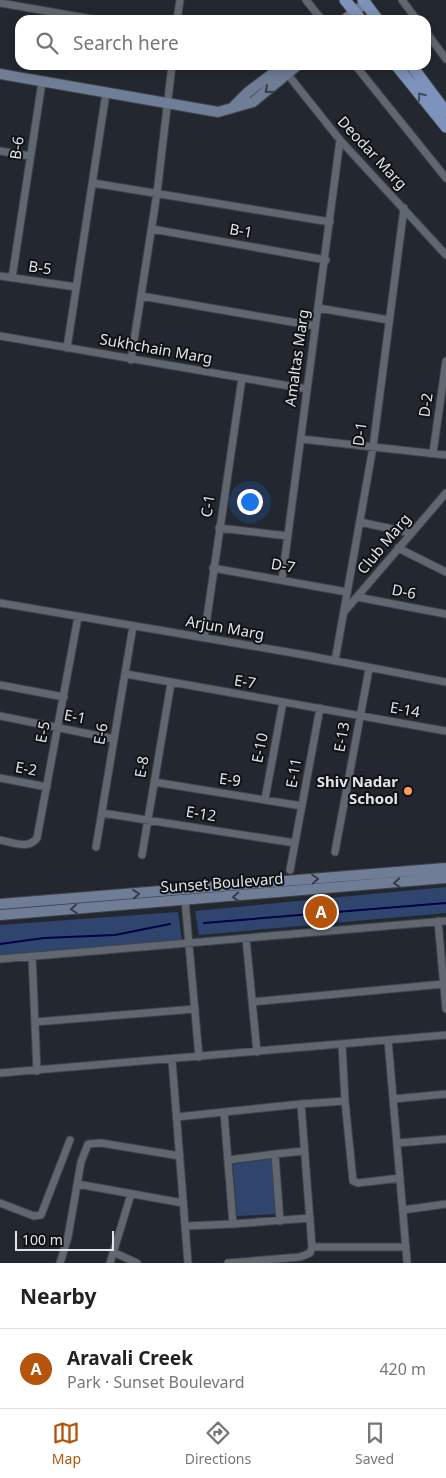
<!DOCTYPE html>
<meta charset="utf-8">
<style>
:root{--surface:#fff;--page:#f2f2f2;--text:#222;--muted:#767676;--line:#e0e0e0;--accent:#b45309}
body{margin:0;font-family:"Noto Sans",sans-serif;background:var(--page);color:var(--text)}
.scale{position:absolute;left:15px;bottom:12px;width:99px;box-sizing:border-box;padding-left:5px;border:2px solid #e1e4ea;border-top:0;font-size:14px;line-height:18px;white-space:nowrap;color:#e1e4ea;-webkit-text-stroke:4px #0f1114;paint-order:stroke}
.you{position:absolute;left:249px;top:501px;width:18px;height:18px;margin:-12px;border:4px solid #fff;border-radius:50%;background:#1a73e8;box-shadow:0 0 0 8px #1a73e833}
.badge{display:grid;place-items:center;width:32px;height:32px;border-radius:50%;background:var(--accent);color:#fff;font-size:16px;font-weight:700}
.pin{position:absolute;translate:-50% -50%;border:2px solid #fff;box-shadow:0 1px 5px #0006}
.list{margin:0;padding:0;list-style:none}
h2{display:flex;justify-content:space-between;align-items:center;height:65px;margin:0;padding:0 20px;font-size:21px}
h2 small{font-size:16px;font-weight:400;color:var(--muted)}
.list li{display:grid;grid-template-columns:32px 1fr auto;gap:15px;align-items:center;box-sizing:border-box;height:80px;padding:0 20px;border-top:1px solid var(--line)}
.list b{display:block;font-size:19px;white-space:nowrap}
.list p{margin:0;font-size:16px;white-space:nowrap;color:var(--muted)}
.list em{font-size:16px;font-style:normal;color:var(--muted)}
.icon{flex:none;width:28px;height:28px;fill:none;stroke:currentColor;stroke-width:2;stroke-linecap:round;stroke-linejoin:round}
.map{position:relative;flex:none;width:446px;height:1263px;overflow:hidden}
.search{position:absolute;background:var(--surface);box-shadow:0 2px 12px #0003;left:15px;right:15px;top:15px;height:55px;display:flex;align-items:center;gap:12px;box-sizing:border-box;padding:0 18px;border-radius:15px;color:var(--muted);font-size:19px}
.sheet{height:145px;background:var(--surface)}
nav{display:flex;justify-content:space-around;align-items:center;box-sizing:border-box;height:70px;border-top:1px solid var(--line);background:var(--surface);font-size:14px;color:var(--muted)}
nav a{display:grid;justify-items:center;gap:2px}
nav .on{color:var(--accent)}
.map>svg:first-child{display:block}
.green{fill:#2f456e}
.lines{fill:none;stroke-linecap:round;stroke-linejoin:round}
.stream{stroke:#000143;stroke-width:2}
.street-casing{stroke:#40444a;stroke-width:9}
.secondary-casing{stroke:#40444a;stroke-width:12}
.primary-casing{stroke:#40444a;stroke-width:13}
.street{stroke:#616770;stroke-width:7}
.secondary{stroke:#6f7d96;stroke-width:10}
.primary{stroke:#7e93bb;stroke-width:11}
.oneway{stroke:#353c48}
.oneway2{stroke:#414c5f}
.poi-dot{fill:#ff9b5a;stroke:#0f1114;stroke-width:2}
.labels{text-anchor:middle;stroke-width:4;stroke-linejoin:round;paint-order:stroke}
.street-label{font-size:15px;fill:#e1e4ea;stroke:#0f1114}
.poi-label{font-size:15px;font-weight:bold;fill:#e1e4ea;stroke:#0f1114;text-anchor:end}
</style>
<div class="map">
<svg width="446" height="1263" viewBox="0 0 446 1263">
<rect width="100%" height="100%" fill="#232830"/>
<!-- green -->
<path class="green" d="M446,887V913L199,935L195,911Z
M178,912L182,941L0,956V925Z
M272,1159L276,1214L237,1216L233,1164Z"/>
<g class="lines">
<!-- stream -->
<path class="stream" d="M204,923L446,903
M0,944L44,938L115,935L170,924"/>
<defs>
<path id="street" d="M306,0L322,20
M402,0L417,20
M0,3L98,20
M177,20L180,0
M426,32L446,59
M355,65L446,178
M285,71L340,140L446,255
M0,151L30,156
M93,183L330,222
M152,229L326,260
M0,276L76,287
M12,278L42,82
M141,296L315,326
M318,308L389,320
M0,336L307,389
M67,348L106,93
M131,360L157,193L172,65
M301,439L446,455
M433,453L446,361
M360,522L411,533
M219,528L288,536
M398,548L446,572
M213,568L347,592
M282,580L340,140
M357,597L446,614
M0,603L305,655L446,682
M344,612L446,493
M204,638L242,378
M335,661L373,447L404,208
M126,674L446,731
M0,685L64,697
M0,716L114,739
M0,778L47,787
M154,782L302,806
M265,799L283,702
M102,813L295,843
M0,840C12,842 29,850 37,838L78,617
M96,847L133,626
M335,852L369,669
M142,855L171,683
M290,870L320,708
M185,900L199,1057
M438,921L446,1009
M246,938L257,1052
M32,956L37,1071
M0,959L446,921
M252,1002L444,984
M35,1022L195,1009
M388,1040L407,1261
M342,1044L345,1101
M172,1060L188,1263
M0,1073L446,1035
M393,1099L446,1094
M301,1104L224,1112L233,1224L310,1218
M177,1117L224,1112
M398,1143L446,1139
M228,1160L275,1154
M400,1178L358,1183L353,1181L345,1101L301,1104L312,1247H406
M77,1184L183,1203
M0,1203L34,1216L41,1215L70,1140
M403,1210L446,1204
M280,1221L275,1154L304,1151
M186,1226L233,1224
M113,1252L137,1263
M60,1263L68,1237L81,1162L88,1144L101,1143L180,1156
M110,1263L131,1194
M228,1263L300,1257L310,1253L312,1247"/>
<path id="secondary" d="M344,20L366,3
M0,74L218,112L253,102L298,65
M234,106L248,92L284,65
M0,904L446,868
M0,915L446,878"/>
<path id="primary" d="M345,0L361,20
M363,0L378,20
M396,65L446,127
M411,65L446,112"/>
</defs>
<!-- street casing -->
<use href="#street" class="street-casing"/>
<!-- secondary casing -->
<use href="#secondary" class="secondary-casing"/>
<!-- primary casing -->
<use href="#primary" class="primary-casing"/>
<!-- street -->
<use href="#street" class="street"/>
<!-- secondary -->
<use href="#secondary" class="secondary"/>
<!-- primary -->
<use href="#primary" class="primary"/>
</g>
<!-- one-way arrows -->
<defs><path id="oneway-chevron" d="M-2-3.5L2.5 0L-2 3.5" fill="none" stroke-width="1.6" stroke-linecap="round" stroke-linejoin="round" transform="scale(1.25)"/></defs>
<g class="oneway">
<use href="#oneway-chevron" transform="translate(268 90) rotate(140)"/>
<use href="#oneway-chevron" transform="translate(315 879) rotate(-5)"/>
<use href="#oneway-chevron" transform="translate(397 883) rotate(175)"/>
<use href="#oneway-chevron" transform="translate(136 894) rotate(-5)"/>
<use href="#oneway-chevron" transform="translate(236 897) rotate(176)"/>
<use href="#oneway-chevron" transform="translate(74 909) rotate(176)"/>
</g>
<use class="oneway2" href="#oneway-chevron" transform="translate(421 96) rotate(-128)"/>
<!-- markers -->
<circle class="poi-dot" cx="408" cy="791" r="5"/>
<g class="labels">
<!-- street labels -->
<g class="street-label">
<text transform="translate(17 148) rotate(-81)" y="5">B-6</text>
<text transform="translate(372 153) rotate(47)" y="5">Deodar Marg</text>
<text transform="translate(241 231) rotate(10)" y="5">B-1</text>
<text transform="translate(40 268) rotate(8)" y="5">B-5</text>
<text transform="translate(156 349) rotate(10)" y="5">Sukhchain Marg</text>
<text transform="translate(297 358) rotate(-82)" y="5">Amaltas Marg</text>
<text transform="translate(426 405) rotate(-82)" y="5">D-2</text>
<text transform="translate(360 434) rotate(-82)" y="5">D-1</text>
<text transform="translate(208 506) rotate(-81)" y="5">C-1</text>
<text transform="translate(384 544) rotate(-50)" y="5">Club Marg</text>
<text transform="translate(283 566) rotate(10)" y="5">D-7</text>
<text transform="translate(404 592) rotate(11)" y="5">D-6</text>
<text transform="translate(225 628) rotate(10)" y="5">Arjun Marg</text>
<text transform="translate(245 682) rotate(9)" y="5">E-7</text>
<text transform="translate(405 710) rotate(10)" y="5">E-14</text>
<text transform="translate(75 717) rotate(11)" y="5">E-1</text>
<text transform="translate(43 732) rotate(-79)" y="5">E-5</text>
<text transform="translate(101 734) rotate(-80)" y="5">E-6</text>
<text transform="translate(342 737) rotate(-80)" y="5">E-13</text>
<text transform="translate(260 748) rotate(-79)" y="5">E-10</text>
<text transform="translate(142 767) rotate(-80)" y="5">E-8</text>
<text transform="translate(26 769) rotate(10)" y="5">E-2</text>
<text transform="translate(294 773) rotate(-80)" y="5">E-11</text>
<text transform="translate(230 780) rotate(8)" y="5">E-9</text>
<text transform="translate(201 814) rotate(9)" y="5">E-12</text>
<text transform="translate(222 883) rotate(-4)" y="5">Sunset Boulevard</text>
</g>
<!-- poi labels -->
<g class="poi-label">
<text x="398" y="787">Shiv Nadar<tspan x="398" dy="17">School</tspan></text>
</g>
</g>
</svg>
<div class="scale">100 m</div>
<div class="you"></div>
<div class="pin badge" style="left:321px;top:912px">A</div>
<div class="search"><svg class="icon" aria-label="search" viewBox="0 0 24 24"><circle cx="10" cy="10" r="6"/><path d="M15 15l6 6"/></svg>Search here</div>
</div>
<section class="sheet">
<h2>Nearby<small></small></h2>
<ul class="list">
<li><span class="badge">A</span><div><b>Aravali Creek</b><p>Park · Sunset Boulevard</p></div><em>420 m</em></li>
</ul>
</section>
<nav>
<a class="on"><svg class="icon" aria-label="map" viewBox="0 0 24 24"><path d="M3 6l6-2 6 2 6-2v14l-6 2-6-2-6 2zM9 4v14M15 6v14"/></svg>Map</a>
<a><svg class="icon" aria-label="directions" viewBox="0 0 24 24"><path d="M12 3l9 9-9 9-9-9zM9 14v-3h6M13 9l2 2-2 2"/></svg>Directions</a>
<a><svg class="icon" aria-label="saved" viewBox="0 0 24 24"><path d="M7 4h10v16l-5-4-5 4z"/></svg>Saved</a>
</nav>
